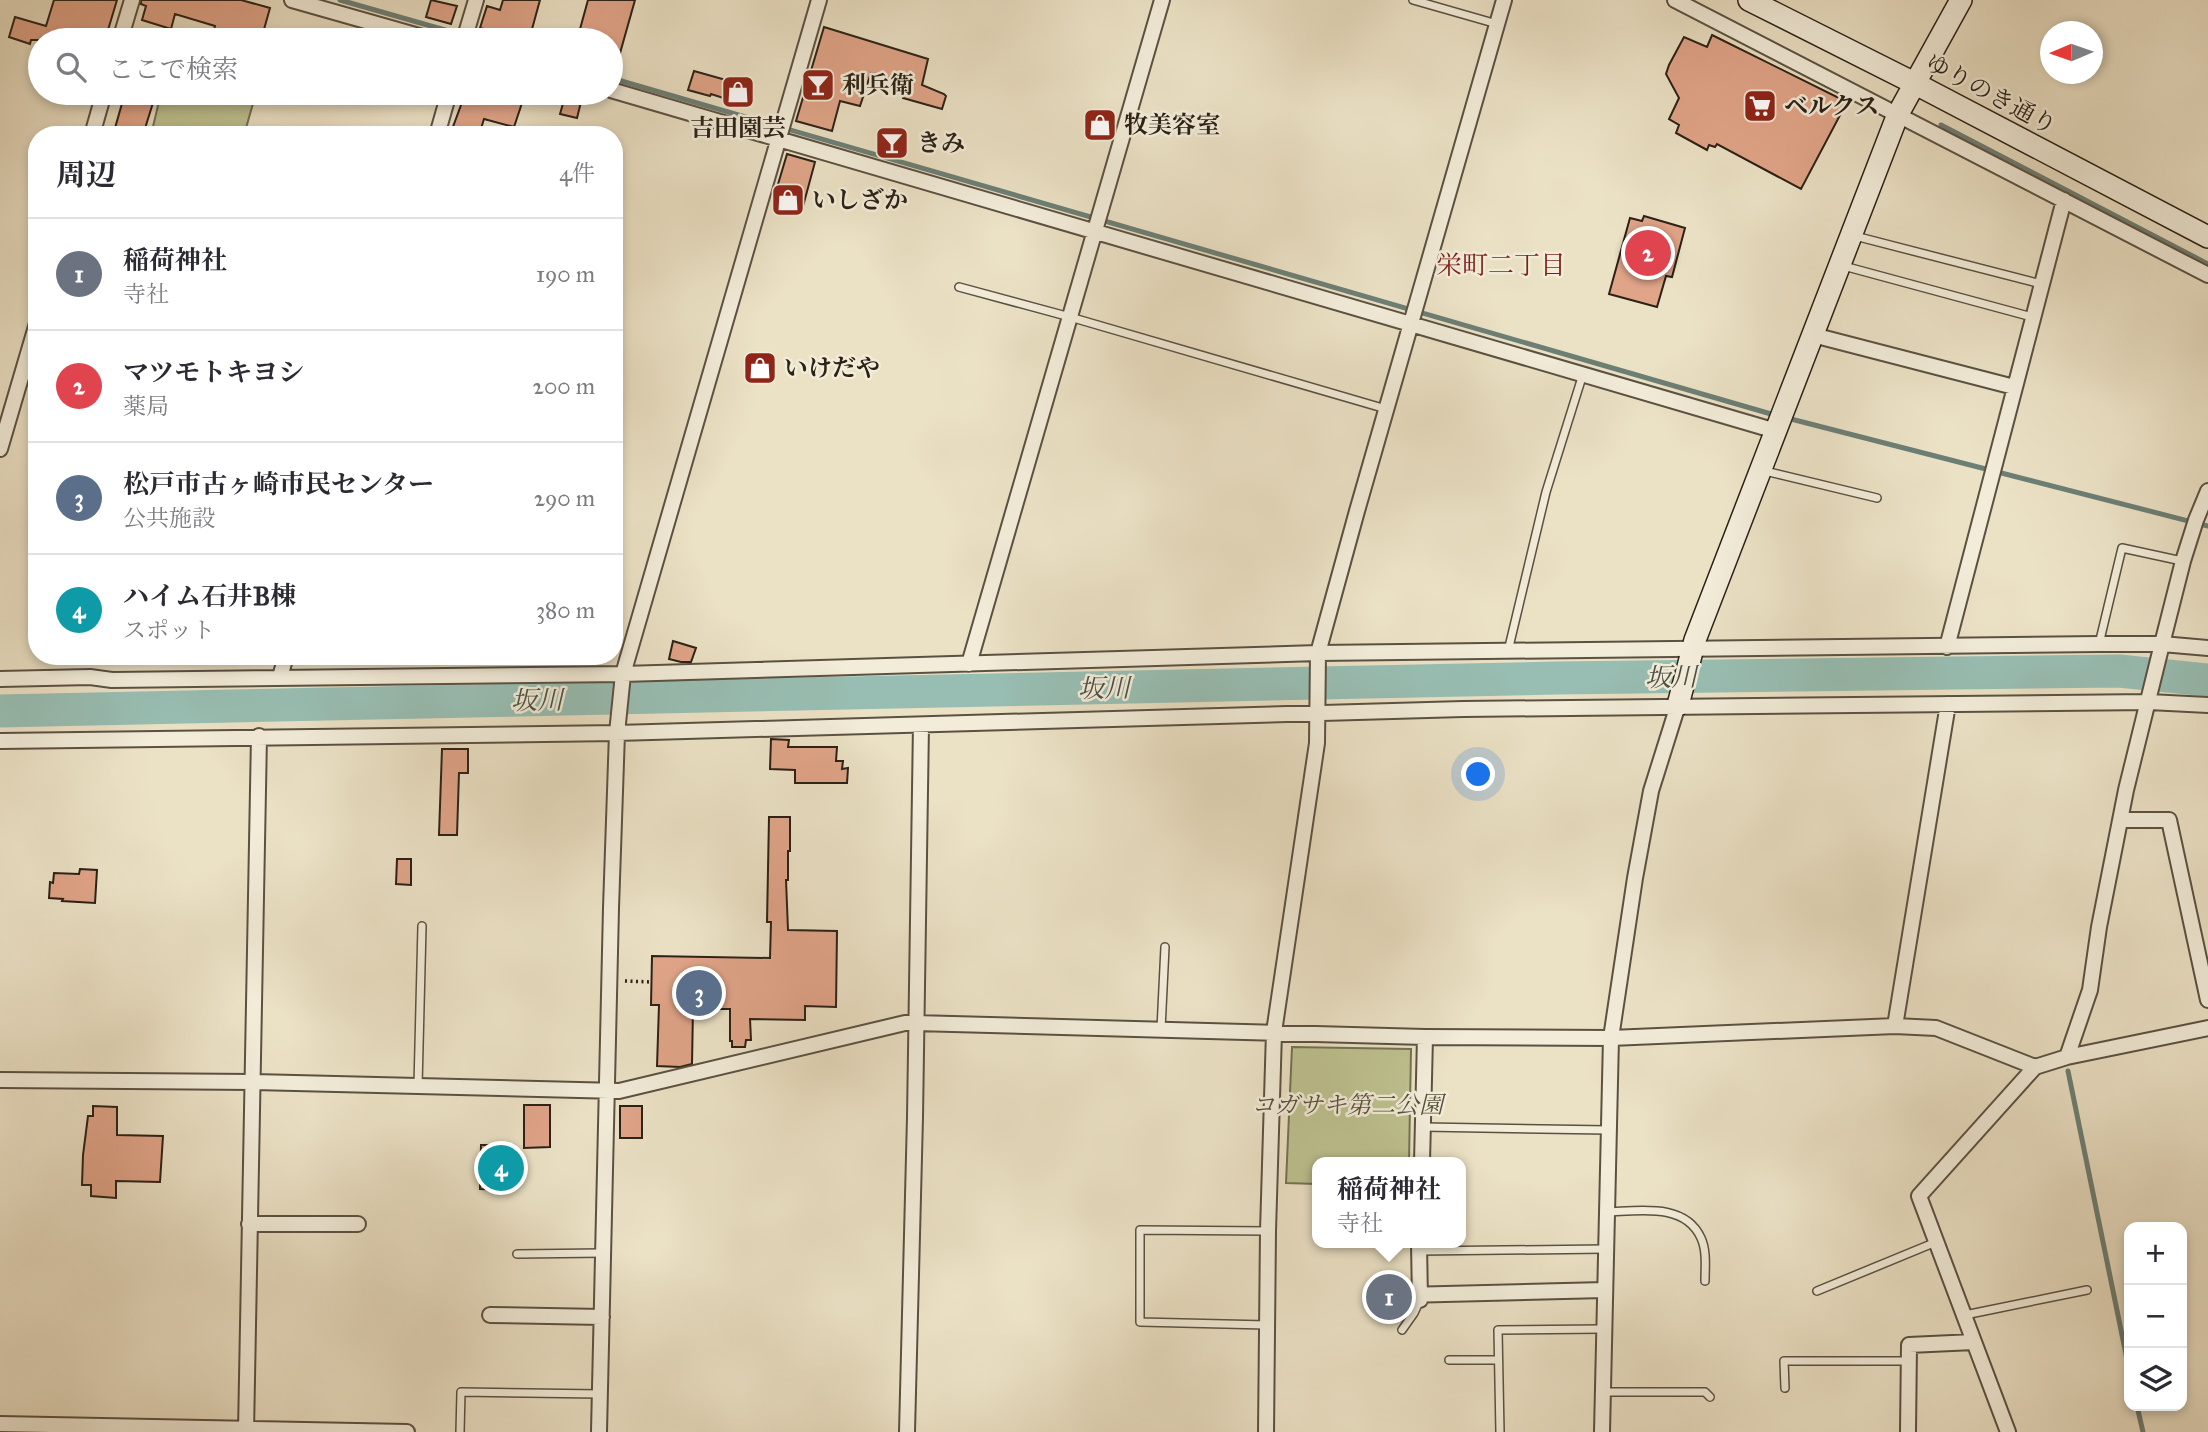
<!DOCTYPE html>
<html lang="ja">
<meta charset="utf-8">
<style>
:root{--surface:#fff;--page:#f2f2f3;--text:#2b2b33;--muted:#7c7c81;--line:#e1e1e2;--accent:#8f2418}
body{margin:0;font-family:"IM FELL Great Primer","Noto Serif JP",serif;background:var(--page);color:var(--text)}
.controls{position:absolute;right:21px;bottom:21px;display:grid;overflow:hidden;border-radius:14px;box-shadow:0 4px 10px #0003}
.controls button{width:63px;height:63px;display:grid;place-items:center;padding:0;border:0;border-bottom:2px solid var(--line);background:var(--surface);color:var(--text);font:35px sans-serif}
.compass{position:absolute;left:2040px;top:21px;width:63px;height:63px;border-radius:50%;background:var(--surface);box-shadow:0 4px 10px #0003;rotate:268deg}
.you{position:absolute;left:1479px;top:775px;width:24px;height:24px;margin:-18px;border:5px solid #fff;border-radius:50%;background:#1a73e8;box-shadow:0 0 0 10px #1a73e833}
.badge{display:grid;place-items:center;width:46px;height:46px;border-radius:50%;background:var(--accent);color:#fff;font-size:23px;font-weight:700}
.pin{position:absolute;translate:-50% -50%;border:4px solid #fff;box-shadow:0 2px 7px #0006}
.popup{position:absolute;left:1312px;top:1157px;width:154px;height:91px;box-sizing:border-box;display:grid;place-content:center;border-radius:14px;background:var(--surface);filter:drop-shadow(0 2px 5px #0005);font-size:23px;white-space:nowrap;color:var(--muted)}
.popup b{font-size:26px;color:var(--text)}
.popup::after{content:'';position:absolute;left:50%;top:100%;margin-left:-14px;border:14px solid transparent;border-top-color:var(--surface)}
.list{margin:0;padding:0;list-style:none}
h2{display:flex;justify-content:space-between;align-items:center;height:91px;margin:0;padding:0 28px;font-size:30px}
h2 small{font-size:23px;font-weight:400;color:var(--muted)}
.list li{display:grid;grid-template-columns:46px 1fr auto;gap:21px;align-items:center;box-sizing:border-box;height:112px;padding:0 28px;border-top:2px solid var(--line)}
.list b{display:block;font-size:26px;white-space:nowrap}
.list p{margin:0;font-size:23px;white-space:nowrap;color:var(--muted)}
.list em{font-size:23px;font-style:normal;color:var(--muted)}
.icon{flex:none;width:38px;height:38px;fill:none;stroke:currentColor;stroke-width:2;stroke-linecap:round;stroke-linejoin:round}
.map{position:relative;flex:none;width:2208px;height:1432px;overflow:hidden}
.search{position:absolute;background:var(--surface);box-shadow:0 4px 10px #0003;left:28px;top:28px;width:595px;height:77px;display:flex;align-items:center;gap:18px;box-sizing:border-box;padding:0 24px;border-radius:38px;color:var(--muted);font-size:26px}
.panel{position:absolute;background:var(--surface);box-shadow:0 4px 10px #0003;left:28px;top:126px;width:595px;height:539px;border-radius:28px}
.map>svg:first-child{display:block}
.green{fill:#bec190;stroke:#747154;stroke-width:2}
.lines{fill:none;stroke-linecap:round;stroke-linejoin:round}
.stream{stroke:#6c7f75;stroke-width:5}
.river{stroke:#98beb3;stroke-width:33}
.building{fill:#e0a488;stroke:#2b2117;stroke-width:2}
.lane-casing{stroke:#5b5142;stroke-width:10}
.street-casing{stroke:#5b5142;stroke-width:18}
.secondary-casing{stroke:#2b2117;stroke-width:24}
.path{stroke:#2b2117;stroke-width:3.5;stroke-dasharray:2 3.5;stroke-linecap:butt}
.lane{stroke:#f2ecd9;stroke-width:7}
.street{stroke:#f2ecd9;stroke-width:14}
.secondary{stroke:#f2ecd9;stroke-width:21}
.labels{text-anchor:middle;stroke-width:5;stroke-linejoin:round;paint-order:stroke}
.poi-label{font-size:24px;font-weight:bold;fill:#2b2117;stroke:#f2ecd9;text-anchor:start}
.street-label{font-size:24px;fill:#2b2117;stroke:#f2ecd9}
.park-label{font-size:24px;font-style:italic;fill:#57513b;stroke:#f2ecd9}
.neighbourhood-label{font-size:26px;fill:#7a1f14;stroke:#f2ecd9}
.water-label{font-size:26px;font-style:italic;fill:#4c5046;stroke:#f2ecd9}
</style>
<div class="map">
<svg width="2208" height="1432" viewBox="0 0 2208 1432">
<rect width="100%" height="100%" fill="#ebe1c5"/>
<filter id="stains"><feTurbulence type="fractalNoise" baseFrequency=".00286" numOctaves="4"/><feColorMatrix values="0 0 0 0 .2 0 0 0 0 .09 0 0 0 0 .02 0 0 0 .5 -.17"/></filter>
<radialGradient id="worn" r=".72"><stop offset=".6" stop-color="#630" stop-opacity="0"/><stop offset="1" stop-color="#630" stop-opacity=".3"/></radialGradient>
<!-- green -->
<path class="green" d="M161,93H256L244,135H151Z
M1292,1047L1411,1049L1409,1162H1317V1184L1286,1183Z"/>
<g class="lines">
<!-- stream -->
<path class="stream" d="M340,0L480,40
M611,78L1778,416
M1941,125L2208,264
M1787,418L2208,526
M2068,1071L2129,1369
M2137,1406L2143,1432"/>
<!-- river -->
<path class="river" d="M0,711L1557,678L2119,671L2208,680"/>
</g>
<!-- building -->
<path class="building" d="M54,0H117L105,40H31L30,44L9,37L15,17L46,26Z
M141,0H241L270,8L261,40H232L213,35L215,26L175,14L171,29L142,20L146,6L141,4Z
M431,0L457,6L451,24L426,17Z
M503,0H540L529,40L480,28L487,6L500,10Z
M588,0H635L615,71L611,70V40H577Z
M824,27L928,59L922,85L944,94L946,96L942,109L903,98L907,84L871,73L860,106L840,101L832,131L796,121Z
M1712,35L1847,102L1801,189L1717,144L1715,147L1709,145L1707,150L1676,133L1679,125L1669,119L1679,98L1666,74L1669,65L1684,37L1707,47Z
M694,71L733,82L734,79L748,84L742,104L711,94L710,96L688,90Z
M125,93H156L143,135H113Z
M476,93H522L520,103H522L514,127L484,119L479,135H450L464,97L474,100Z
M566,93L582,98L577,118L560,114Z
M787,154L815,162L802,210L773,201Z
M1644,216L1685,228L1672,277L1666,276L1657,307L1609,294L1630,218L1642,221Z
M673,641L696,648L691,662H681L669,659Z
M771,739L789,740L788,747H837L836,761H843L842,769L848,768L847,783H795V770L770,769Z
M442,749H468V773H459L457,835H439Z
M769,817H790V851H788V880H786L788,930L837,931L836,1007L805,1006V1020L750,1019L751,1040H746L745,1047H732V1041H730V1009H693L692,1064L680,1067L657,1066L659,1005H651L652,956L770,958L771,922H767Z
M397,859H411V885L396,884Z
M80,869L97,870L95,903L62,901L63,899L49,898L50,882L53,883L54,873L79,874Z
M524,1105H550V1147L524,1148Z
M93,1106L117,1107V1135L163,1136L160,1182L116,1181V1198L91,1196V1185H82L83,1155L88,1116H93Z
M620,1106H642V1138H620Z
M481,1145H510L509,1190L480,1189Z"/>
<g class="lines">
<defs>
<path id="lane" d="M1413,0L1497,24
M1855,236L2041,284
M1840,265L2032,317
M959,287L1070,317L1386,409
M1765,471L1877,498
M2099,644L2122,548L2182,561
M1508,651L1546,492L1583,374
M1161,1029L1165,947
M418,1086L422,926
M1423,1127L1608,1130
M1607,1212C1638,1211 1685,1202 1701,1238C1707,1251 1705,1267 1705,1281
M1419,1251L1606,1249
M517,1254L603,1253
M1817,1291L1936,1242
M1965,1315L2087,1290
M1267,1325L1140,1322V1230L1268,1231
M1402,1330L1414,1313L1420,1300
M1449,1360H1498
M1785,1388L1784,1361H1909
M1603,1392H1705L1710,1397
M460,1432L461,1392L600,1394
M1500,1432L1498,1330L1604,1329"/>
<path id="street" d="M292,0L433,40
M1675,0L2208,275
M120,40L132,0
M464,40L476,0
M611,90L1776,431
M92,135L104,93
M437,135L449,93
M1813,335L2014,387
M0,449L37,323
M1947,647L2064,200
M969,664L1162,0
M280,677L286,656
M0,679L90,677L112,680L623,674L1318,653L2099,644H2162L2208,648
M0,741L617,733L1463,709L2149,702L2208,705
M2120,820H2169L2208,1000
M1895,1026L1948,704
M2067,1057L2208,1028
M0,1080L253,1082L619,1091L905,1023H915L1425,1037L1611,1038L1895,1026L1936,1028L2035,1067L2067,1057L2090,990L2099,927L2126,790L2162,644L2183,561L2196,520L2208,491
M1422,1162L1425,1037
M249,1224H358
M1419,1243L1420,1300
M1405,1295L1605,1290
M490,1315L602,1317
M0,1424L407,1432
M246,1432L259,736
M599,1432L611,908L617,733L623,674L819,0
M907,1432L915,1117L921,725
M1266,1432L1268,1231L1274,1032L1317,743L1318,653L1357,511L1504,0
M1602,1432L1611,1038L1635,878L1651,791L1678,705
M1908,1432L1909,1345L1974,1342
M2008,1432L1919,1196L2035,1067"/>
<path id="secondary" d="M1749,0L1914,83L2208,237
M1678,705L1695,640L1898,114L1961,0"/>
</defs>
<!-- lane casing -->
<use href="#lane" class="lane-casing"/>
<!-- street casing -->
<use href="#street" class="street-casing"/>
<!-- secondary casing -->
<use href="#secondary" class="secondary-casing"/>
<!-- path -->
<path class="path" d="M625,981L652,982"/>
<!-- lane -->
<use href="#lane" class="lane"/>
<!-- street -->
<use href="#street" class="street"/>
<!-- secondary -->
<use href="#secondary" class="secondary"/>
</g>
<!-- icons -->
<defs>
<symbol id="bar-square" viewBox="-11 -11 22 22"><rect x="-9" y="-9" width="18" height="18" rx="4" fill="#8f2418" stroke="#f2ecd9"/><path d="M-6-5H6L.8 .8V4.5H3.5V6h-7V4.5H-.8V.8Z" fill="#fff"/></symbol>
<symbol id="shop-square" viewBox="-11 -11 22 22"><rect x="-9" y="-9" width="18" height="18" rx="4" fill="#8f2418" stroke="#f2ecd9"/><path d="M-5-2.5h2.3a2.7 3.5 0 0 1 5.4 0H5L5.5 6h-11ZM-1.5-2.5h3a1.5 2.3 0 0 0-3 0Z" fill="#fff"/></symbol>
<symbol id="supermarket-square" viewBox="-11 -11 22 22"><rect x="-9" y="-9" width="18" height="18" rx="4" fill="#8f2418" stroke="#f2ecd9"/><path d="M-6-5.5h2.5l.6 2H6L4.5 2H-2.5L-4.4-4H-6ZM-1.5 3.2a1.3 1.3 0 1 0 .1 0ZM3 3.2a1.3 1.3 0 1 0 .1 0Z" fill="#fff"/></symbol>
</defs>
<g fill-rule="evenodd">
<use href="#bar-square" x="799" y="66" width="38" height="38"/>
<use href="#shop-square" x="719" y="73" width="38" height="38"/>
<use href="#supermarket-square" x="1741" y="87" width="38" height="38"/>
<use href="#shop-square" x="1081" y="106" width="38" height="38"/>
<use href="#bar-square" x="873" y="124" width="38" height="38"/>
<use href="#shop-square" x="769" y="181" width="38" height="38"/>
<use href="#shop-square" x="741" y="349" width="38" height="38"/>
</g>
<g class="labels">
<!-- poi labels -->
<g class="poi-label">
<text x="842" y="93">利兵衛</text>
<text x="1784" y="114">ベルクス</text>
<text x="1124" y="133">牧美容室</text>
<text x="738" y="136" text-anchor="middle">吉田園芸</text>
<text x="917" y="151">きみ</text>
<text x="812" y="208">いしざか</text>
<text x="784" y="376">いけだや</text>
</g>
<!-- street labels -->
<g class="street-label">
<text transform="translate(1991 94) rotate(28)" y="8">ゆりのき通り</text>
</g>
<!-- park labels -->
<g class="park-label">
<text x="1347" y="1113">コガサキ第二公園</text>
</g>
<!-- neighbourhood labels -->
<g class="neighbourhood-label">
<text x="1501" y="274">栄町二丁目</text>
</g>
<!-- water labels -->
<g class="water-label">
<text transform="translate(1671 677) rotate(-1)" y="9">坂川</text>
<text transform="translate(1104 688) rotate(-1)" y="9">坂川</text>
<text transform="translate(537 700) rotate(-1)" y="9">坂川</text>
</g>
</g>
<rect width="100%" height="100%" filter="url(#stains)"/>
<rect width="100%" height="100%" fill="url(#worn)"/>
</svg>
<div class="controls">
<button>+</button>
<button>−</button>
<button><svg class="icon" aria-label="layers" viewBox="0 0 24 24"><path d="M12 4l9 5-9 5-9-5zM3 14l9 5 9-5"/></svg></button>
</div>
<svg class="compass" viewBox="-18 -18 36 36"><path d="M0-13l5 13h-10z" fill="#e53935"/><path d="M0 13l5-13h-10z" fill="#7c7c81"/></svg>
<div class="you"></div>
<div class="pin badge" style="left:1389px;top:1297px;background:#6b7280">1</div>
<div class="popup"><b>稲荷神社</b>寺社</div>
<div class="pin badge" style="left:1648px;top:253px;background:#e0444e">2</div>
<div class="pin badge" style="left:699px;top:993px;background:#5c6f8a">3</div>
<div class="pin badge" style="left:501px;top:1168px;background:#0f9aa8">4</div>
<div class="search"><svg class="icon" aria-label="search" viewBox="0 0 24 24"><circle cx="10" cy="10" r="6"/><path d="M15 15l6 6"/></svg>ここで検索</div>
<section class="panel">
<h2>周辺<small>4件</small></h2>
<ul class="list">
<li><span class="badge" style="background:#6b7280">1</span><div><b>稲荷神社</b><p>寺社</p></div><em>190 m</em></li>
<li><span class="badge" style="background:#e0444e">2</span><div><b>マツモトキヨシ</b><p>薬局</p></div><em>200 m</em></li>
<li><span class="badge" style="background:#5c6f8a">3</span><div><b>松戸市古ヶ崎市民センター</b><p>公共施設</p></div><em>290 m</em></li>
<li><span class="badge" style="background:#0f9aa8">4</span><div><b>ハイム石井B棟</b><p>スポット</p></div><em>380 m</em></li>
</ul>
</section>
</div>
